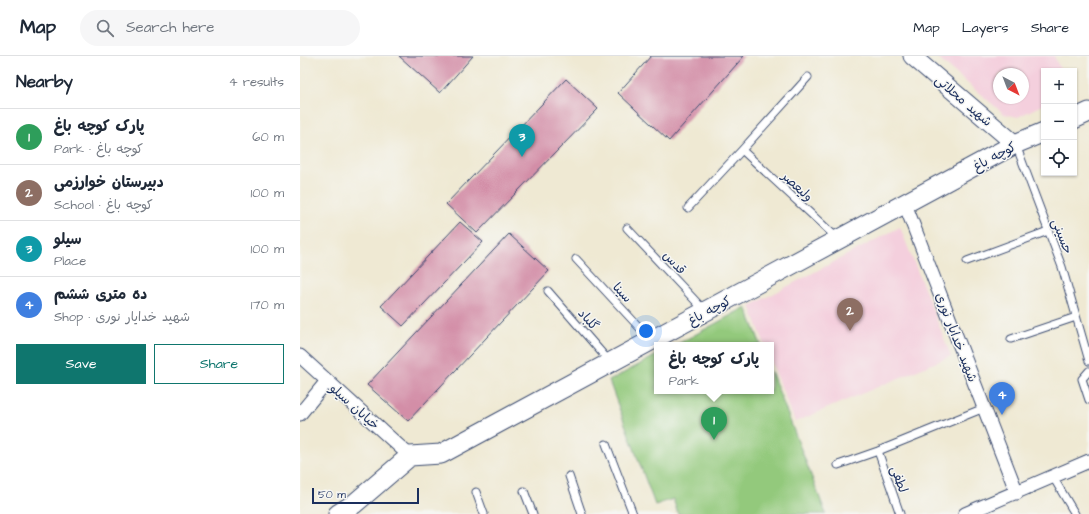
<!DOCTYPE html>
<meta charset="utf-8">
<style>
:root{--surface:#fff;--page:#f6f6f7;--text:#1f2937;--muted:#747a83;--line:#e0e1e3;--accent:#0f766e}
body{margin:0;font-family:"Architects Daughter","Playpen Sans Arabic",sans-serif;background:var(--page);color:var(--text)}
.controls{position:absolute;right:12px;top:12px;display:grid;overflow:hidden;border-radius:0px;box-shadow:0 1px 3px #0004}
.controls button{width:36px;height:36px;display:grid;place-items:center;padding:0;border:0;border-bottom:1px solid var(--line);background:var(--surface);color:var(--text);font:20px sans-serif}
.compass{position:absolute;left:693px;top:12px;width:36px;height:36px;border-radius:50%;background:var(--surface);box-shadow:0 1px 3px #0004;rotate:138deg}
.scale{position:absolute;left:12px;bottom:10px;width:107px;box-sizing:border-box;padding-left:4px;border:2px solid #1b2f5e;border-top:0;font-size:11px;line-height:14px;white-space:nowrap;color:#1b2f5e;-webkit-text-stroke:3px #f6f6f2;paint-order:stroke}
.you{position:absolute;left:346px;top:275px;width:14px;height:14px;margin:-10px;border:3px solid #fff;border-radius:50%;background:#1a73e8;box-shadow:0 0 0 6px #1a73e833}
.badge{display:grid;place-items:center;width:26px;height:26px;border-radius:50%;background:var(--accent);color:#fff;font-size:13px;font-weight:700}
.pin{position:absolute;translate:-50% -33px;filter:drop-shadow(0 1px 2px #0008)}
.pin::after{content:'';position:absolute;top:21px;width:14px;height:12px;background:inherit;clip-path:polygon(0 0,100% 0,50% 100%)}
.popup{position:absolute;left:354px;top:286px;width:120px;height:52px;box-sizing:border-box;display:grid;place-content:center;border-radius:0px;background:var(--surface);filter:drop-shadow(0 1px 3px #0005);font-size:13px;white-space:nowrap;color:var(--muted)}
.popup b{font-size:15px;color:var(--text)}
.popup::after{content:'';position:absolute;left:50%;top:100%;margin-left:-8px;border:8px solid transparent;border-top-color:var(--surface)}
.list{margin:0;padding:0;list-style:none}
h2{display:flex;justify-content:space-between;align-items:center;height:52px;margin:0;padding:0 16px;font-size:17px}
h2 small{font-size:13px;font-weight:400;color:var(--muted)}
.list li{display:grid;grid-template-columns:26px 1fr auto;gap:12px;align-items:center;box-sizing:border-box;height:56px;padding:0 16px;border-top:1px solid var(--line)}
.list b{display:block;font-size:15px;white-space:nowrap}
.list p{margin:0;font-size:13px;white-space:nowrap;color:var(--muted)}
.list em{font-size:13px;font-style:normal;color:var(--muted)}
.actions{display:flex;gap:8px;padding:12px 16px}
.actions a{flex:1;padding:9px 0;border:1px solid var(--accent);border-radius:0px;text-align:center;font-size:14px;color:var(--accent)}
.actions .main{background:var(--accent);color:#fff}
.icon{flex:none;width:22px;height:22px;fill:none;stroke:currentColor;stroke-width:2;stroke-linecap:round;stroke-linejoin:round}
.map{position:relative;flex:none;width:789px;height:458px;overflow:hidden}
header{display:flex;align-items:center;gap:24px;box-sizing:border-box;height:56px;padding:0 20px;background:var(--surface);border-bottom:1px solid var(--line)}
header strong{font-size:19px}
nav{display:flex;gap:22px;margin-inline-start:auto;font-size:14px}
.search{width:280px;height:36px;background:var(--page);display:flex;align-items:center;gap:10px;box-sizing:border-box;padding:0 14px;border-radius:22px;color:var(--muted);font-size:15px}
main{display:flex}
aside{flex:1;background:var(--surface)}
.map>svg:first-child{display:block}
.built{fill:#f4cfdd;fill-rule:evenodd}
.green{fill:#93c97b;stroke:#577c6c}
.building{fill:#d38ea7}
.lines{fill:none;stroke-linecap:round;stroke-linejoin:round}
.service-casing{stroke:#3b4b70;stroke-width:9}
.minor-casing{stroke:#3b4b70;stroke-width:15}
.tertiary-casing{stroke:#3b4b70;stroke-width:19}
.secondary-casing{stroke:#3b4b70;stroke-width:21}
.service{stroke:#fff;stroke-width:7}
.minor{stroke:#fff;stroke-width:13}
.tertiary{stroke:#fff;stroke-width:17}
.secondary{stroke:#fff;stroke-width:19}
.labels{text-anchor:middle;stroke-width:3;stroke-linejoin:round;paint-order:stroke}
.street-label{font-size:13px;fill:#1b2f5e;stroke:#f6f6f2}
</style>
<header>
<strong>Map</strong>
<div class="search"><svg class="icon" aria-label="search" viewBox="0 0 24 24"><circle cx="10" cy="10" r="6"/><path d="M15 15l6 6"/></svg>Search here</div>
<nav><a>Map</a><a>Layers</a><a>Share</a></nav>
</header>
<main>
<aside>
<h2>Nearby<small>4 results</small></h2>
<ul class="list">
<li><span class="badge" style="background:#2e9e5b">1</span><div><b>پارک کوچه باغ</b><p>Park · کوچه باغ</p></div><em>60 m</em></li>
<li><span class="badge" style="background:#8d6e63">2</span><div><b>دبیرستان خوارزمی</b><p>School · کوچه باغ</p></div><em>100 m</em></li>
<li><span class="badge" style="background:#0f9aa8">3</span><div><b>سیلو</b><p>Place</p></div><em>100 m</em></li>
<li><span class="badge" style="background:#3f7fe0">4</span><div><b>ده متری ششم</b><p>Shop · شهید خدایار نوری</p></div><em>170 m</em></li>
</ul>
<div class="actions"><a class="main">Save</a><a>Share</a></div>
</aside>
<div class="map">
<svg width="789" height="458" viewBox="0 0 789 458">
<rect width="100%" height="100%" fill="#f6f6f2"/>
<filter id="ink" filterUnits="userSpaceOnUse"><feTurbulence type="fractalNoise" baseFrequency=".025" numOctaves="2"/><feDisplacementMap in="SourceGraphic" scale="8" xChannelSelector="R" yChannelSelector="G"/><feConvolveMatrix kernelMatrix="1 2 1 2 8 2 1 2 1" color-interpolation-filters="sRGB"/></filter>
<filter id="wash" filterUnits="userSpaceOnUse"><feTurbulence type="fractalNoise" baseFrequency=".012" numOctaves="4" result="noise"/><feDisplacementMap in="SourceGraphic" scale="16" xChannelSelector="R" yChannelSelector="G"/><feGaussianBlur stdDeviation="0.9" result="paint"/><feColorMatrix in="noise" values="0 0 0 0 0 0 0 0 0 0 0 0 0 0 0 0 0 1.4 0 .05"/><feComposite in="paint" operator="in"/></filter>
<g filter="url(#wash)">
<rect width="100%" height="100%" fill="#efe9d3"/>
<!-- built -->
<path class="built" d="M635,0H754L761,15H744V48L718,61L704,58ZM699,18H723V42H699Z
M600,171L651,300L495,366L471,305V289H465L450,250Z"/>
<!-- green -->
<path class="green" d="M446,251L461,289H376Z
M357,299V335H471V315L526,458H378L373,443L355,449L309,325Z"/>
<g id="blocks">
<!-- building -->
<path class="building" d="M99,0H173L140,37Z
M351,0H444L369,85L318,37Z
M266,23L298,53L177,177L146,148Z
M160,166L183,186L103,270L81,250Z
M209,178L249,215L108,365L67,329Z"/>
</g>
</g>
<g filter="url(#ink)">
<use href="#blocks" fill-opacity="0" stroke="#3b4b70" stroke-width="1"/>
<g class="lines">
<defs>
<path id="service" d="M716,89L762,211L789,305
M442,94L537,182
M388,152L442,94L508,21
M327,172L404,254
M276,203L350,283
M667,205L748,175
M248,235L309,305
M711,283L776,261
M789,315L782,323L789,344
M306,388L333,458
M578,395L600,458
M538,409L578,395L684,352
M269,420L282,458
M753,421L775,458
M224,435L233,458
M176,436L184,458"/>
<path id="minor" d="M605,148L717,437
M0,300L110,400
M0,358L27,325
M665,458L789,405"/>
<path id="tertiary" d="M612,0L715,88"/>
<path id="secondary" d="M774,63L789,56
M38,458L54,448L110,400L141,398L715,88L744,76"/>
</defs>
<!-- service casing -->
<use href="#service" class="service-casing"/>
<!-- minor casing -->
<use href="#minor" class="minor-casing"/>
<!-- tertiary casing -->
<use href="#tertiary" class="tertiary-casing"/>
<!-- secondary casing -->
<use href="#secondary" class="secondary-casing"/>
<!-- service -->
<use href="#service" class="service"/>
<!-- minor -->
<use href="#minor" class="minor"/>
<!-- tertiary -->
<use href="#tertiary" class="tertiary"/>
<!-- secondary -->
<use href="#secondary" class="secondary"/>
</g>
</g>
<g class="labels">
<!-- street labels -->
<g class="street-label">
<text transform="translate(664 44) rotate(41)" y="5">شهید محلاتی</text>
<text transform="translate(694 100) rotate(-28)" y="5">کوچه باغ</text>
<text transform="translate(498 130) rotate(43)" y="5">ولیعصر</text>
<text transform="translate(763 180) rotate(69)" y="5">حسینی</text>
<text transform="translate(375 206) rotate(47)" y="5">قدس</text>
<text transform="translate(323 236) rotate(48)" y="5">سینا</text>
<text transform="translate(409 254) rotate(-28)" y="5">کوچه باغ</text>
<text transform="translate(289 263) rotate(49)" y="5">گلباد</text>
<text transform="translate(657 281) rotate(69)" y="5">شهید خدایار نوری</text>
<text transform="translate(55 350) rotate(42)" y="5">خیابان سیلو</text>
<text transform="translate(600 423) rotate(71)" y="5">لطفی</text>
</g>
</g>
</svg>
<div class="controls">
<button>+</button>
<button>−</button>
<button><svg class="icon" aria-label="locate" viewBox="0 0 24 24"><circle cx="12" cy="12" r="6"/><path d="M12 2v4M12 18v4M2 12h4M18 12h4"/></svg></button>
</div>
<svg class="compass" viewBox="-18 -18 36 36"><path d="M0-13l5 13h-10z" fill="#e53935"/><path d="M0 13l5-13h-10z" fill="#747a83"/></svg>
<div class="scale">50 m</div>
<div class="you"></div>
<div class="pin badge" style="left:414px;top:384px;background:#2e9e5b">1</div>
<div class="popup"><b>پارک کوچه باغ</b>Park</div>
<div class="pin badge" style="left:550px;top:275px;background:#8d6e63">2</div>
<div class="pin badge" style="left:222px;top:101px;background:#0f9aa8">3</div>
<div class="pin badge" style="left:702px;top:359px;background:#3f7fe0">4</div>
</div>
</main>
